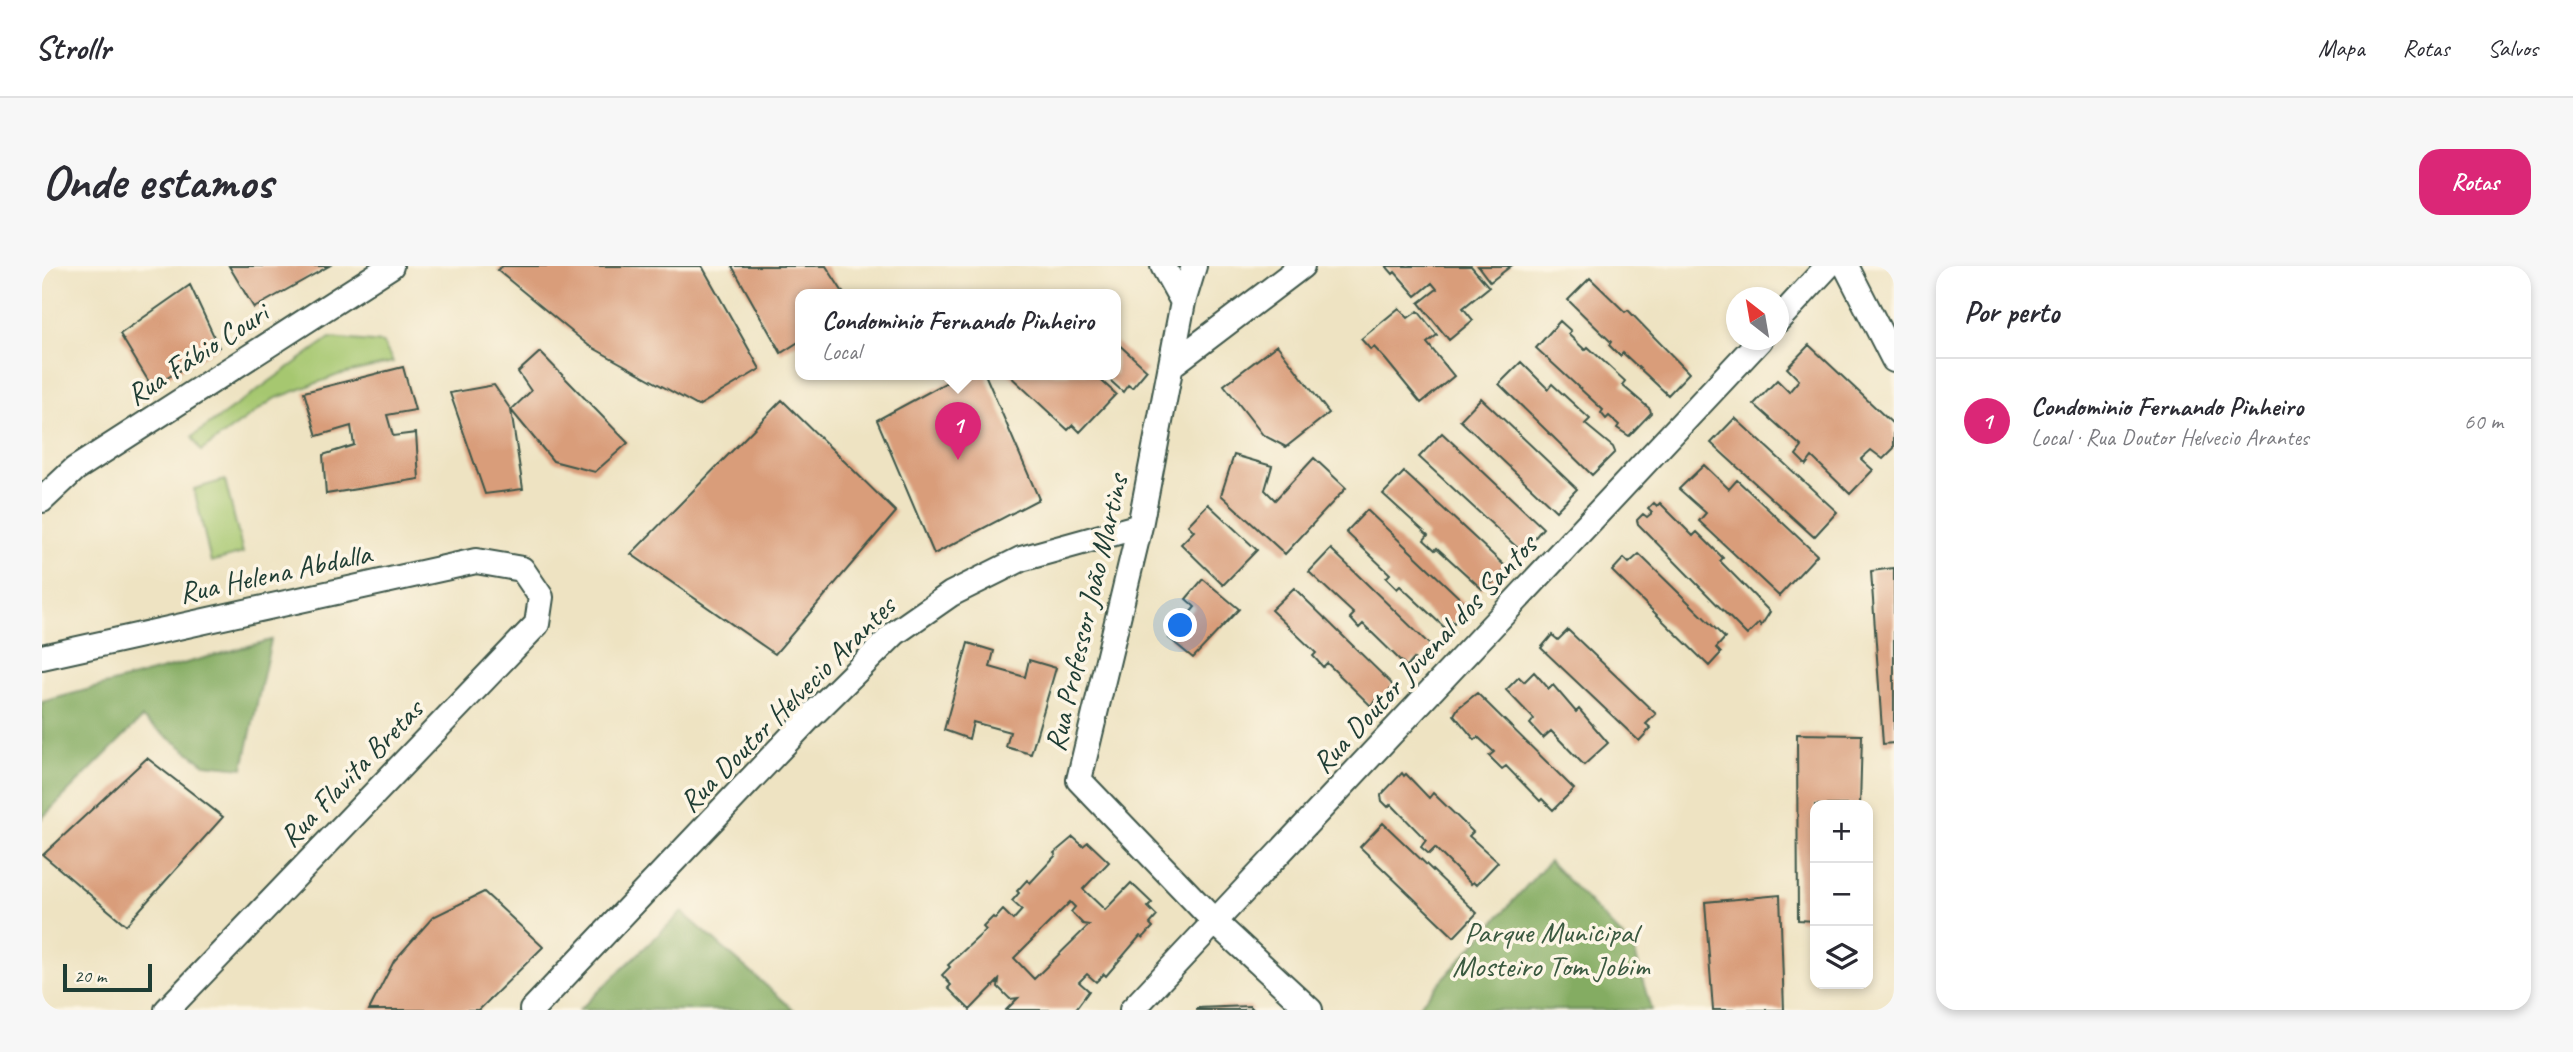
<!DOCTYPE html>
<html lang="pt">
<meta charset="utf-8">
<style>
:root{--surface:#fff;--page:#f7f7f7;--text:#2b2b33;--muted:#7c7c81;--line:#e1e1e2;--accent:#db2777}
body{margin:0;font-family:Caveat,sans-serif;background:var(--page);color:var(--text)}
.controls{position:absolute;right:21px;bottom:21px;display:grid;overflow:hidden;border-radius:14px;box-shadow:0 4px 10px #0003}
.controls button{width:63px;height:63px;display:grid;place-items:center;padding:0;border:0;border-bottom:2px solid var(--line);background:var(--surface);color:var(--text);font:35px sans-serif}
.compass{position:absolute;left:1684px;top:21px;width:63px;height:63px;border-radius:50%;background:var(--surface);box-shadow:0 4px 10px #0003;rotate:329deg}
.scale{position:absolute;left:21px;bottom:18px;width:89px;box-sizing:border-box;padding-left:7px;border:4px solid #1f3d34;border-top:0;font-size:19px;line-height:24px;white-space:nowrap;color:#1f3d34;-webkit-text-stroke:5px #fcf5e5;paint-order:stroke}
.you{position:absolute;left:1139px;top:360px;width:24px;height:24px;margin:-18px;border:5px solid #fff;border-radius:50%;background:#1a73e8;box-shadow:0 0 0 10px #1a73e833}
.badge{display:grid;place-items:center;width:46px;height:46px;border-radius:50%;background:var(--accent);color:#fff;font-size:23px;font-weight:700}
.pin{position:absolute;translate:-50% -58px;filter:drop-shadow(0 2px 4px #0008)}
.pin::after{content:'';position:absolute;top:37px;width:24px;height:21px;background:inherit;clip-path:polygon(0 0,100% 0,50% 100%)}
.popup{position:absolute;left:753px;top:23px;width:326px;height:91px;box-sizing:border-box;display:grid;place-content:center;border-radius:14px;background:var(--surface);filter:drop-shadow(0 2px 5px #0005);font-size:23px;white-space:nowrap;color:var(--muted)}
.popup b{font-size:26px;color:var(--text)}
.popup::after{content:'';position:absolute;left:50%;top:100%;margin-left:-14px;border:14px solid transparent;border-top-color:var(--surface)}
.list{margin:0;padding:0;list-style:none}
h2{display:flex;justify-content:space-between;align-items:center;height:91px;margin:0;padding:0 28px;font-size:30px}
h2 small{font-size:23px;font-weight:400;color:var(--muted)}
.list li{display:grid;grid-template-columns:46px 1fr auto;gap:21px;align-items:center;box-sizing:border-box;height:126px;padding:0 28px;border-top:2px solid var(--line)}
.list b{display:block;font-size:26px;white-space:nowrap}
.list p{margin:0;font-size:23px;white-space:nowrap;color:var(--muted)}
.list em{font-size:23px;font-style:normal;color:var(--muted)}
.icon{flex:none;width:38px;height:38px;fill:none;stroke:currentColor;stroke-width:2;stroke-linecap:round;stroke-linejoin:round}
.map{position:relative;flex:none;width:1852px;height:744px;overflow:hidden;border-radius:21px}
header{display:flex;align-items:center;gap:42px;box-sizing:border-box;height:98px;padding:0 35px;background:var(--surface);border-bottom:2px solid var(--line)}
header strong{font-size:33px}
nav{display:flex;gap:38px;margin-inline-start:auto;font-size:24px}
.intro{display:flex;align-items:center;justify-content:space-between;box-sizing:border-box;height:168px;padding:0 42px}
h1{margin:0;font-size:49px}
.button{padding:18px 32px;border-radius:21px;background:var(--accent);color:#fff;font-size:24px;font-weight:700}
main{display:flex;gap:42px;padding:0 42px}
aside{flex:1;background:var(--surface);border-radius:21px;box-shadow:0 4px 10px #0003}
.map>svg:first-child{display:block}
.green{fill:#a6c76f;stroke:#628252;stroke-width:2}
.forest{fill:#84ac62;stroke:#52744b;stroke-width:2}
.building{fill:#d99d7a;fill-rule:evenodd}
.lines{fill:none;stroke-linecap:round;stroke-linejoin:round}
.minor-casing{stroke:#3e5649;stroke-width:28}
.minor{stroke:#fff;stroke-width:24}
.labels{text-anchor:middle;stroke-width:7;stroke-linejoin:round;paint-order:stroke}
.street-label{font-size:30px;fill:#1f3d34;stroke:#fcf5e5}
.park-label{font-size:30px;fill:#3a5940;stroke:#fcf5e5}
</style>
<header>
<strong>Strollr</strong>
<nav><a>Mapa</a><a>Rotas</a><a>Salvos</a></nav>
</header>
<div class="intro"><h1>Onde estamos</h1><a class="button">Rotas</a></div>
<main>
<div class="map">
<svg width="1852" height="744" viewBox="0 0 1852 744">
<rect width="100%" height="100%" fill="#fcf5e5"/>
<filter id="ink" filterUnits="userSpaceOnUse"><feTurbulence type="fractalNoise" baseFrequency=".0143" numOctaves="2"/><feDisplacementMap in="SourceGraphic" scale="14" xChannelSelector="R" yChannelSelector="G"/><feConvolveMatrix kernelMatrix="1 2 1 2 8 2 1 2 1" color-interpolation-filters="sRGB"/></filter>
<filter id="wash" filterUnits="userSpaceOnUse"><feTurbulence type="fractalNoise" baseFrequency=".00686" numOctaves="4" result="noise"/><feDisplacementMap in="SourceGraphic" scale="28" xChannelSelector="R" yChannelSelector="G"/><feGaussianBlur stdDeviation="1.57" result="paint"/><feColorMatrix in="noise" values="0 0 0 0 0 0 0 0 0 0 0 0 0 0 0 0 0 1.4 0 .05"/><feComposite in="paint" operator="in"/></filter>
<g filter="url(#wash)">
<rect width="100%" height="100%" fill="#eee3c2"/>
<!-- green -->
<path class="green" d="M288,72L341,77L351,96L296,109L232,133L159,185L150,171Z
M183,214L201,287L169,296L152,223Z"/>
<!-- forest -->
<path class="forest" d="M229,374L201,502L163,498L100,452L0,552V436Z
M1507,595L1592,683L1609,744H1373Z
M640,646L752,744H537Z"/>
<g id="blocks">
<!-- building -->
<path class="building" d="M187,0H287L212,42Z
M461,0H660L718,103L656,140L546,79L455,4Z
M690,0H784L802,28H758V75L739,87Z
M1344,0H1429L1447,21L1421,42L1431,54L1407,74L1377,37L1395,23L1390,17L1374,30L1353,6L1351,8Z
M1436,0H1469L1448,16Z
M1548,12L1583,46L1586,44L1647,107L1626,129L1581,87L1578,90L1567,79L1569,76L1526,34Z
M148,19L177,81L110,121L78,68Z
M1357,42L1366,52L1376,45L1395,69L1385,77L1412,110L1379,137L1344,94L1332,81L1329,84L1319,73Z
M1518,55L1529,65L1526,68L1543,84L1546,81L1583,115L1580,119L1608,143L1609,147L1587,170L1575,162L1577,159L1567,150L1564,153L1559,147L1561,144L1494,82Z
M1074,76L1105,104L1090,122L1086,119L1081,126L1061,108H1074Z
M1235,79L1287,147L1244,181L1221,169L1182,119Z
M1767,79L1852,159V182L1841,193L1829,184L1819,193L1831,204L1808,228L1770,191L1764,199L1754,189L1760,181L1712,138L1735,114L1747,126L1757,114L1745,102Z
M498,86L586,177L553,206L511,195L469,144L489,125L476,106Z
M1479,96L1506,123L1510,118L1548,153L1543,158L1571,181L1573,186L1550,209L1457,118Z
M361,101L373,144L345,149L351,170L374,167L377,213L284,228L281,189L312,179L309,160L275,170L262,126Z
M920,108H943L997,233L892,288L835,154Z
M966,108H1052L1074,128L1038,166L1031,159L1026,164Z
M452,119L469,144L481,223L443,228L408,127Z
M1439,132L1535,223L1514,245L1418,154Z
M740,134L854,246L733,388L589,288Z
M1693,152L1795,246L1772,271L1669,177Z
M1400,167L1501,262L1486,280L1479,285L1377,191Z
M1192,189L1230,200L1223,224L1233,234L1272,192L1304,222L1243,288L1179,229Z
M1662,199L1687,223L1695,214L1775,289L1737,330L1657,255L1664,247L1637,223Z
M1362,206L1463,300V304L1450,317L1447,315L1440,323L1395,282L1393,284L1382,274L1386,269L1341,228Z
M1612,237L1615,240L1618,237L1651,270L1655,266L1681,292L1678,295L1728,346L1719,360L1717,357L1705,369L1596,258L1595,254L1601,248L1605,251L1610,247L1606,243Z
M1166,238L1215,284L1181,319L1139,278L1152,265L1146,259Z
M1325,244L1425,339L1426,343L1412,357L1410,355L1403,362L1358,320L1355,323L1344,312L1348,308L1304,266Z
M1289,283L1387,378L1389,382L1375,396L1372,393L1365,401L1321,358L1317,362L1308,352L1312,348L1267,306Z
M1597,288L1683,372L1674,382L1679,387L1667,400L1570,305L1582,292L1587,297Z
M1852,302V477L1841,478L1829,305Z
M1161,313L1197,343L1151,392L1127,372L1153,341L1144,333Z
M1252,322L1349,417L1351,421L1338,434L1335,432L1329,440L1285,397L1281,401L1271,390L1274,387L1229,344Z
M1526,364L1614,448L1604,458L1609,462L1597,475L1499,382L1510,369L1516,374Z
M926,377L952,385L948,401L983,411L987,394L1014,402L989,488L964,481L968,466L931,456L927,473L902,464Z
M1492,406L1507,423L1511,419L1534,446L1537,443L1566,477L1542,499L1509,465L1501,472L1488,458L1492,453L1464,424L1477,411L1482,416Z
M1435,427L1532,523L1511,544L1500,533L1498,535L1464,500L1460,503L1447,490L1452,486L1436,471L1433,474L1412,449L1416,442Z
M1755,468L1820,469L1818,539H1773V655L1756,654Z
M105,492L181,551L84,659L1,589Z
M1360,507L1362,510L1364,508L1387,532L1391,527L1431,566L1427,570L1456,596L1434,619L1431,616L1429,618L1393,582L1387,588L1379,581L1384,574L1349,538L1346,541L1340,535L1339,529Z
M1341,557L1435,647L1412,671L1318,581Z
M1031,571L1041,580L1046,576L1067,596L1041,623L1063,644L1089,617L1110,637L1106,641L1115,650L1108,658L1111,661L1101,672L1098,670L1064,710L1062,708L1054,716L1045,708L1037,716L1047,725L1033,744H964L976,732L968,733L956,721L957,714L928,744L906,722L909,719L900,709L908,701L906,699L944,664L941,661L951,651L953,653L961,644L971,654L980,644L970,635L977,627L975,625L985,614L988,617L1014,589L1012,587ZM1028,636L1033,641L1029,646L1041,658L1047,659L992,713L972,692Z
M442,626L501,681L437,744H327L352,695L391,651Z
M1738,629L1742,744H1671L1663,636Z
M1208,740L1212,744H1155V742Z"/>
</g>
</g>
<g filter="url(#ink)">
<use href="#blocks" fill-opacity="0" stroke="#3e5649" stroke-width="2"/>
<g class="lines">
<defs>
<path id="minor" d="M1121,0L1141,36
M1152,0L1141,36L1098,260L1037,514L1174,657L1268,744
M1804,0L1852,94
M1736,54L1786,0
M1131,98L1260,0
M0,234L33,203L349,0
M0,391L434,295L480,303L499,331L495,358L125,744
M490,744L768,451L853,367L909,328L979,293L1098,260
M1090,744L1718,74"/>
</defs>
<!-- minor casing -->
<use href="#minor" class="minor-casing"/>
<!-- minor -->
<use href="#minor" class="minor"/>
</g>
</g>
<g class="labels">
<!-- street labels -->
<g class="street-label">
<text transform="translate(155 88) rotate(-33)" y="10">Rua Fábio Couri</text>
<text transform="translate(233 307) rotate(-12)" y="10">Rua Helena Abdalla</text>
<text transform="translate(1044 347) rotate(-77)" y="10">Rua Professor João Martins</text>
<text transform="translate(1382 388) rotate(-47)" y="10">Rua Doutor Juvenal dos Santos</text>
<text transform="translate(745 438) rotate(-45)" y="10">Rua Doutor Helvecio Arantes</text>
<text transform="translate(309 507) rotate(-46)" y="10">Rua Flavita Bretas</text>
</g>
<!-- park labels -->
<g class="park-label">
<text x="1509" y="676">Parque Municipal<tspan x="1509" dy="34">Mosteiro Tom Jobim</tspan></text>
</g>
</g>
</svg>
<div class="controls">
<button>+</button>
<button>−</button>
<button><svg class="icon" aria-label="layers" viewBox="0 0 24 24"><path d="M12 4l9 5-9 5-9-5zM3 14l9 5 9-5"/></svg></button>
</div>
<svg class="compass" viewBox="-18 -18 36 36"><path d="M0-13l5 13h-10z" fill="#e53935"/><path d="M0 13l5-13h-10z" fill="#7c7c81"/></svg>
<div class="scale">20 m</div>
<div class="you"></div>
<div class="pin badge" style="left:916px;top:194px">1</div>
<div class="popup"><b>Condominio Fernando Pinheiro</b>Local</div>
</div>
<aside>
<h2>Por perto<small></small></h2>
<ul class="list">
<li><span class="badge">1</span><div><b>Condominio Fernando Pinheiro</b><p>Local · Rua Doutor Helvecio Arantes</p></div><em>60 m</em></li>
</ul>
</aside>
</main>
